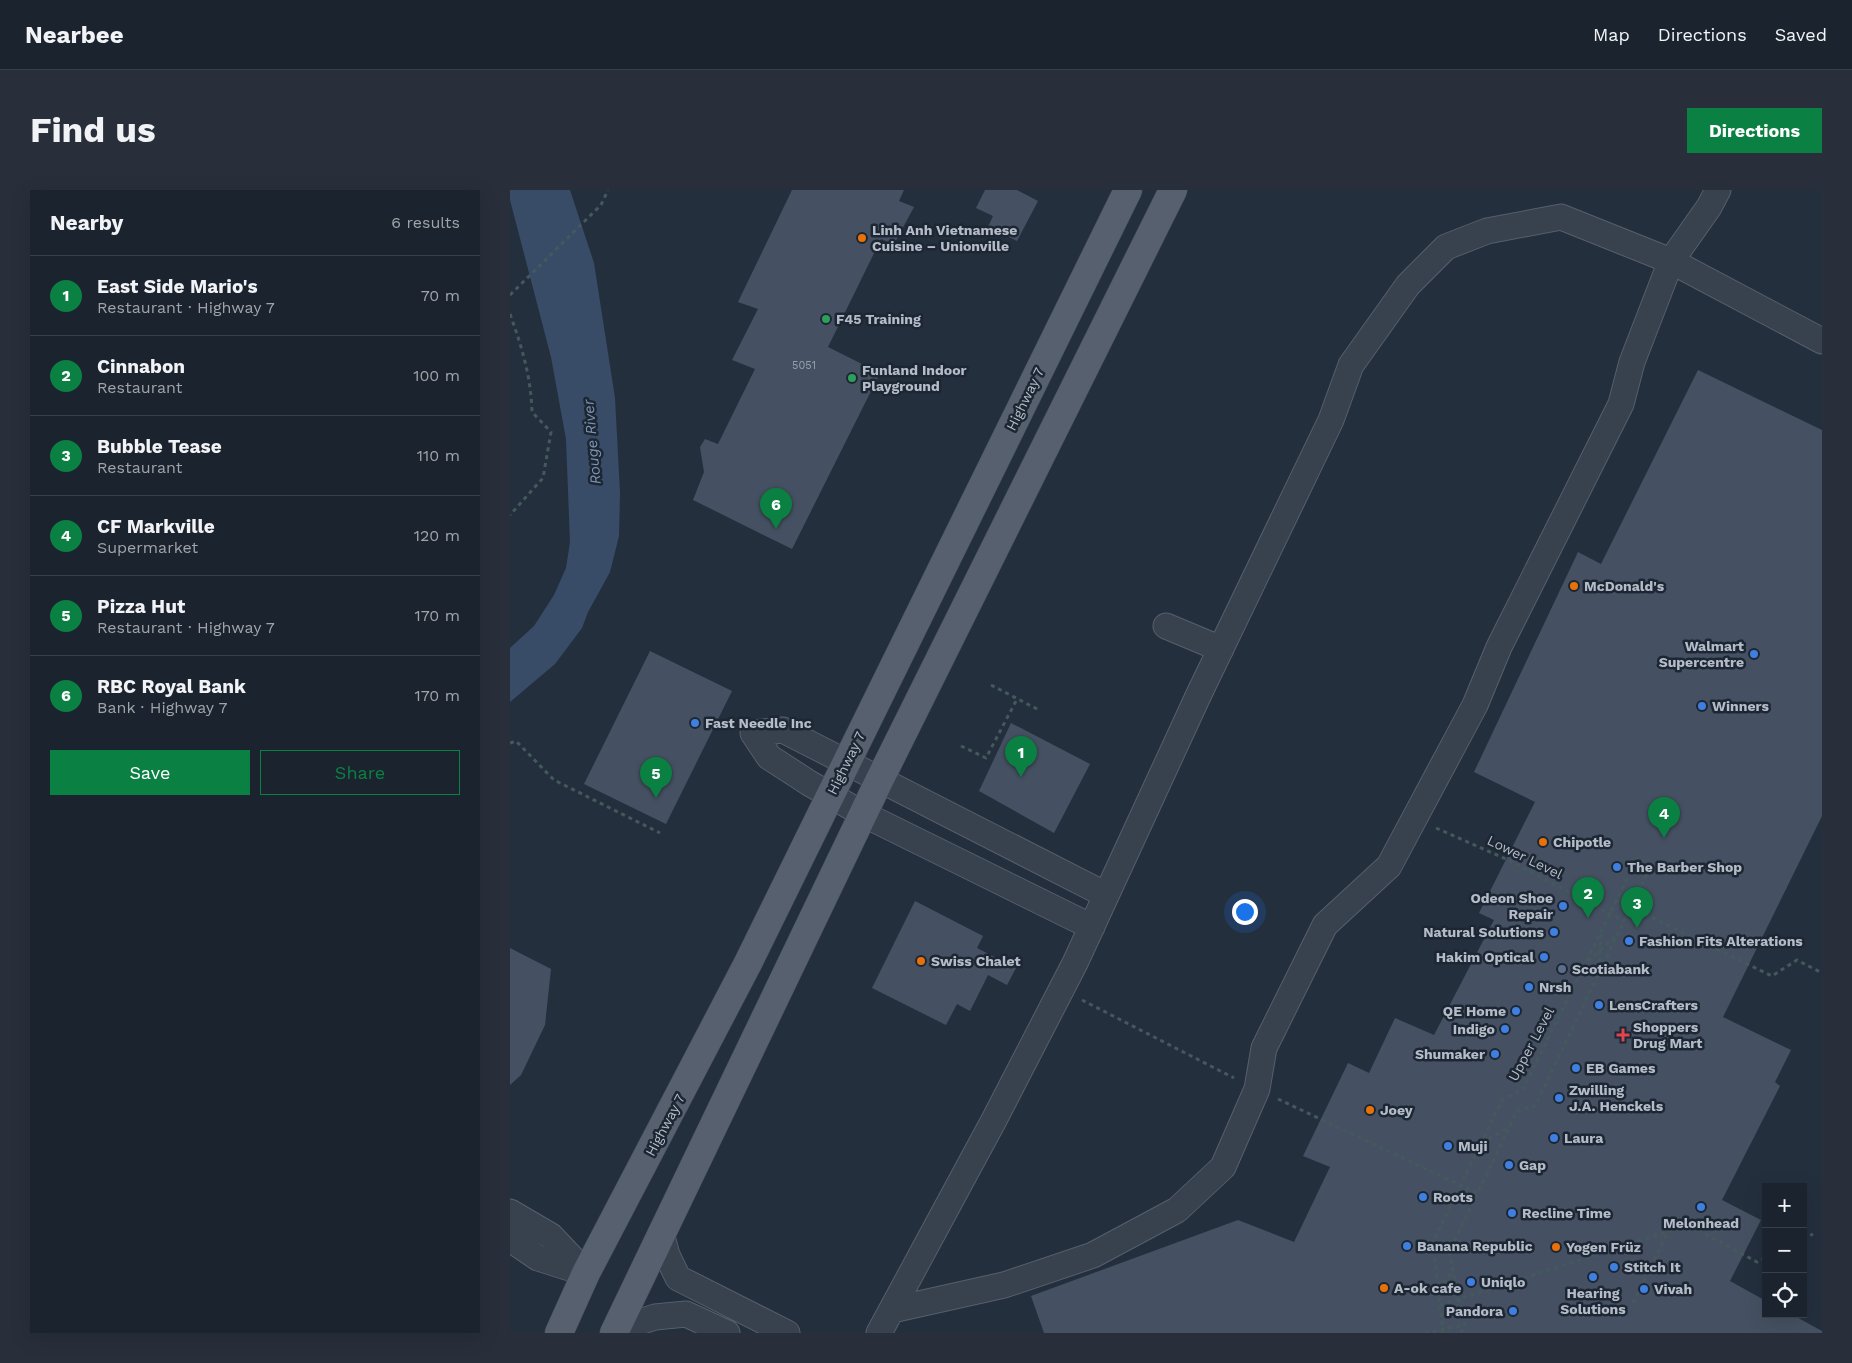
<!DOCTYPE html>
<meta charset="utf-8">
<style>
:root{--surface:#1b232e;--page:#282f3a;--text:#f1f3f6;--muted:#a0a4aa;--line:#39404a;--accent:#0b8043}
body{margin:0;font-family:"Work Sans",sans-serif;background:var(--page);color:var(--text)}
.controls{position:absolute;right:15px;bottom:15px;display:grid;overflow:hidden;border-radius:0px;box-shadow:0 5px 20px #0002}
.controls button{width:45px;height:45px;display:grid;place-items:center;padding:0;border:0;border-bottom:1px solid var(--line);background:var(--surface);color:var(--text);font:25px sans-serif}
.you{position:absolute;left:734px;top:721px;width:18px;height:18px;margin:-12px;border:4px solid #fff;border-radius:50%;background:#1a73e8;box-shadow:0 0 0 8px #1a73e833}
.badge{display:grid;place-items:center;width:32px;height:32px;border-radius:50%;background:var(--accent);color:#fff;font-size:16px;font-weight:700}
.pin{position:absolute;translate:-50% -41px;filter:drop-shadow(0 1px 2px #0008)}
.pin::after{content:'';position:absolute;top:26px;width:18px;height:15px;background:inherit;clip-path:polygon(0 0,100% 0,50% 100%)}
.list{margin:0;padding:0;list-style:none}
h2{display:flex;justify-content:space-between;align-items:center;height:65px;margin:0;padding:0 20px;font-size:21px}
h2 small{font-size:16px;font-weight:400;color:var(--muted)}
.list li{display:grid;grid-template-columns:32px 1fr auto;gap:15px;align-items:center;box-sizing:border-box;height:80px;padding:0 20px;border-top:1px solid var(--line)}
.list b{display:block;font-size:19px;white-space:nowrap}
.list p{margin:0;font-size:16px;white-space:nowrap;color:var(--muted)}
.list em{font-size:16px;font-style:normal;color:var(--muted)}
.actions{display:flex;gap:10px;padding:15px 20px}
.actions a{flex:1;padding:11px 0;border:1px solid var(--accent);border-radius:0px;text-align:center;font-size:18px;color:var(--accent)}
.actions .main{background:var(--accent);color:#fff}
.icon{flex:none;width:28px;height:28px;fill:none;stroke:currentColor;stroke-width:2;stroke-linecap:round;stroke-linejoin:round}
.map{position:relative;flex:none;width:1312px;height:1143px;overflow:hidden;border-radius:0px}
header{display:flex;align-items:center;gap:30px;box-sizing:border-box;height:70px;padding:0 25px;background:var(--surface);border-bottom:1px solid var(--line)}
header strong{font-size:24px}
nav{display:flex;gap:28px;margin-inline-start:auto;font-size:18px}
.intro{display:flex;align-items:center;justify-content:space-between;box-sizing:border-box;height:120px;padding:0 30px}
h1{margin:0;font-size:35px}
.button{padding:12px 22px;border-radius:0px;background:var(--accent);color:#fff;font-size:18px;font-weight:700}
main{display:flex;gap:30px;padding:0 30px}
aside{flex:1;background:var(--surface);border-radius:0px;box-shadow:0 5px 20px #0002}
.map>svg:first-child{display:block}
.water{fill:#394c67}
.building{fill:#455162}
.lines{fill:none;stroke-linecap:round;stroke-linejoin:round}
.minor-casing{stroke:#565f6c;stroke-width:27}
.major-casing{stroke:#414a57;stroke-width:29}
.path{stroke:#44595c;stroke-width:3;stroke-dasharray:4 4;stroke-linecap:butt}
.minor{stroke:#38414e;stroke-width:25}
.major{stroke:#56606e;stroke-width:28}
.food-dot{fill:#e8710a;stroke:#1d2633;stroke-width:2}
.leisure-dot{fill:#2e9e5b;stroke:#1d2633;stroke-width:2}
.shop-dot{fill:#3f7fe0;stroke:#1d2633;stroke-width:2}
.service-dot{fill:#5c6f8a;stroke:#1d2633;stroke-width:2}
.health-dot{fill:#e0444e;stroke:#1d2633;stroke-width:2}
.labels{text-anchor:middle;stroke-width:5;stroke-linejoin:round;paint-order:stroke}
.number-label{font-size:11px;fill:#98a1af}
.poi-label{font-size:14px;font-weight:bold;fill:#b4bcc9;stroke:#1d2633;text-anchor:start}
.street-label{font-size:14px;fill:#b4bcc9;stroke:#1d2633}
.water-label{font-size:15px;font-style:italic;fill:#7c92b1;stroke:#1d2633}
</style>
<header>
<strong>Nearbee</strong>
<nav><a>Map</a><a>Directions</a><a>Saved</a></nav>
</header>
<div class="intro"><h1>Find us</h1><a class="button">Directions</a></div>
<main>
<aside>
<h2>Nearby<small>6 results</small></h2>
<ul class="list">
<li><span class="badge">1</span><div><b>East Side Mario's</b><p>Restaurant · Highway 7</p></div><em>70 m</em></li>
<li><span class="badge">2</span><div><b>Cinnabon</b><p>Restaurant</p></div><em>100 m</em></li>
<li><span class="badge">3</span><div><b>Bubble Tease</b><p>Restaurant</p></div><em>110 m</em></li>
<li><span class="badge">4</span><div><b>CF Markville</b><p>Supermarket</p></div><em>120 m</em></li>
<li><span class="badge">5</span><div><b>Pizza Hut</b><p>Restaurant · Highway 7</p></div><em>170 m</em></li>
<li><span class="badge">6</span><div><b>RBC Royal Bank</b><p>Bank · Highway 7</p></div><em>170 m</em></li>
</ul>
<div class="actions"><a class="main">Save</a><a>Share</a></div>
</aside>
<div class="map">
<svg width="1312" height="1143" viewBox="0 0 1312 1143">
<rect width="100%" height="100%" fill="#242f3e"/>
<!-- water -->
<path class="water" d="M0,0H60L84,73L105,208L110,303L109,346L100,382L78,422L72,438L45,474L0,512V458L24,436L44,405L56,378L60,352L56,249L41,167L0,10Z"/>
<!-- building -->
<path class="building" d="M282,0H394L389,11L404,17L384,54L371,49L318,157L370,183L282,359L183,310L194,282L190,257L195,249L208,254L245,179L222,170L248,119L228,112Z
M475,0H507L528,11L507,51L478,37L483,26L466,18Z
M1188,180L1312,240V626L1213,827L1281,860L1265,892L1270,896L1212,1010L1251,1030L1220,1091L1256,1111V1124H1281L1312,1141V1143H534L521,1106L728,1030L784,1052L820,977L793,966L838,873L859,883L885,828L924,845L984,730L969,723L1025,612L964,582L1068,362L1091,374Z
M140,461L222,501L156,634L74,594Z
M501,533L580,574L544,643L469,601Z
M405,711L473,746L467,758L506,778L497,795L478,785L460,821L447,814L436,835L362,798Z
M0,758L41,779L35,835L11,885L0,895Z"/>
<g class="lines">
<defs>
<path id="minor" d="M656,436L711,459
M582,737L353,624L299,593L259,567L243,543L273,540L596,705
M0,1022L41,1046L76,1083
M151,1043L157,1065L168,1088L277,1143
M0,1049L28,1068L72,1082
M382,1120L494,1095L583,1065L667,1020L713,977L747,899L754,858L815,735L879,676L965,515L989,457L1111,214L1122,172L1161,71L1199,17L1208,0
M105,1140L145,1127L176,1124L217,1143
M369,1143L484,930L565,773L689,504L821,230L841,175L898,95L936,57L977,41L1051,27L1161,71L1312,151"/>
<path id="major" d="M49,1143L76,1083L238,773L618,0
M104,1143L369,591L663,0"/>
</defs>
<!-- minor casing -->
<use href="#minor" class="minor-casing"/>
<!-- major casing -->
<use href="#major" class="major-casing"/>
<!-- path -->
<path class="path" d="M0,105L91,15L98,0
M0,124C12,157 21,187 22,222L41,242L33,288L0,325
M481,495L529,520
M0,553L6,551L44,590L150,643
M451,556L476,568L507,509
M926,638L996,669L1114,731
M1106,710L1262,786L1287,770L1312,783
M1078,771L1105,747
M1089,780L1091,743
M572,810L724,888
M768,909L967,1003
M972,953L999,937
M1293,1049L1303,1044
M927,1098L944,1082
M1123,1113L1158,1042
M930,1115L1179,1035L1247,1072L1256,1068
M915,1143L955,1135
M933,1143L923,1052L992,910L1013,899L1128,667
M951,1143L955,1135L939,1062L1007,921L1025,916L1141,675"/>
<!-- minor -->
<use href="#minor" class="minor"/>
<!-- major -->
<use href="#major" class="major"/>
</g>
<!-- markers -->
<g class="food-dot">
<circle cx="352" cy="48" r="5"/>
<circle cx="1064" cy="396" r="5"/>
<circle cx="1033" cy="652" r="5"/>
<circle cx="411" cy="771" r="5"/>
<circle cx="860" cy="920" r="5"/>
<circle cx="1046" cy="1057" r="5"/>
<circle cx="874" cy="1098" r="5"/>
</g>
<g class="leisure-dot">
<circle cx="316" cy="129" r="5"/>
<circle cx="342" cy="188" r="5"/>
</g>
<g class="shop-dot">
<circle cx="1244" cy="464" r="5"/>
<circle cx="1192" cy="516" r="5"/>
<circle cx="185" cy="533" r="5"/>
<circle cx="1107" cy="677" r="5"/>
<circle cx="1053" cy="716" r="5"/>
<circle cx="1044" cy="742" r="5"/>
<circle cx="1119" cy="751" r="5"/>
<circle cx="1034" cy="767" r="5"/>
<circle cx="1019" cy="797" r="5"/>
<circle cx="1089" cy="815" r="5"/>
<circle cx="1006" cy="821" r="5"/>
<circle cx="995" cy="839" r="5"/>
<circle cx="985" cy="864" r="5"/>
<circle cx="1066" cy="878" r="5"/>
<circle cx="1049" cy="908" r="5"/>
<circle cx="1044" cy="948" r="5"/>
<circle cx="938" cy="956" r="5"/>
<circle cx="999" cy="975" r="5"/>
<circle cx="913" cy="1007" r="5"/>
<circle cx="1191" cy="1017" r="5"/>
<circle cx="1002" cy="1023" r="5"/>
<circle cx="897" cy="1056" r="5"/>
<circle cx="1104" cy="1077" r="5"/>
<circle cx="1083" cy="1087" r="5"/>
<circle cx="961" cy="1092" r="5"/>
<circle cx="1134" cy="1099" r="5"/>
<circle cx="1003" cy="1121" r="5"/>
</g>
<circle class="service-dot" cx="1052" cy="779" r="5"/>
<path class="health-dot" d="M1110.5 837.5h5v5h5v5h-5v5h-5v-5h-5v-5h5z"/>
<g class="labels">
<!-- number labels -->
<g class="number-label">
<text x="294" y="179">5051</text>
</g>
<!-- poi labels -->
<g class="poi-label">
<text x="362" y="45">Linh Anh Vietnamese<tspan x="362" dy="16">Cuisine – Unionville</tspan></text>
<text x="326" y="134">F45 Training</text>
<text x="352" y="185">Funland Indoor<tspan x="352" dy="16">Playground</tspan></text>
<text x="1074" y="401">McDonald's</text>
<text x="1234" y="461" text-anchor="end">Walmart<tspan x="1234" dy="16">Supercentre</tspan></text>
<text x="1202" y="521">Winners</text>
<text x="195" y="538">Fast Needle Inc</text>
<text x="1043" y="657">Chipotle</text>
<text x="1117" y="682">The Barber Shop</text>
<text x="1043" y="713" text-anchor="end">Odeon Shoe<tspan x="1043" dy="16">Repair</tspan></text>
<text x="1034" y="747" text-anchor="end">Natural Solutions</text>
<text x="1129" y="756">Fashion Fits Alterations</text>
<text x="1024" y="772" text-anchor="end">Hakim Optical</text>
<text x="421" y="776">Swiss Chalet</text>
<text x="1062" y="784">Scotiabank</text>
<text x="1029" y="802">Nrsh</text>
<text x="1099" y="820">LensCrafters</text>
<text x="996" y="826" text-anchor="end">QE Home</text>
<text x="1123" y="842">Shoppers<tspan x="1123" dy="16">Drug Mart</tspan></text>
<text x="985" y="844" text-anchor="end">Indigo</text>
<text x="975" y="869" text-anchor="end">Shumaker</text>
<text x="1076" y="883">EB Games</text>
<text x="1059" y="905">Zwilling<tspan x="1059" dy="16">J.A. Henckels</tspan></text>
<text x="870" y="925">Joey</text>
<text x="1054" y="953">Laura</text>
<text x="948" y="961">Muji</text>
<text x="1009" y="980">Gap</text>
<text x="923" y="1012">Roots</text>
<text x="1012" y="1028">Recline Time</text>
<text x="1191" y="1038" text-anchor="middle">Melonhead</text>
<text x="907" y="1061">Banana Republic</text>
<text x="1056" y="1062">Yogen Früz</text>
<text x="1114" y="1082">Stitch It</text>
<text x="971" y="1097">Uniqlo</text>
<text x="884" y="1103">A-ok cafe</text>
<text x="1144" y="1104">Vivah</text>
<text x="1083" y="1108" text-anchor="middle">Hearing<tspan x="1083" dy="16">Solutions</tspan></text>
<text x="993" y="1126" text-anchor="end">Pandora</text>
</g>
<!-- street labels -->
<g class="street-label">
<text transform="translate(515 209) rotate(-64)" y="5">Highway 7</text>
<text transform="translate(336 573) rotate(-64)" y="5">Highway 7</text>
<text transform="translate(1015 667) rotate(26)" y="5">Lower Level</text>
<text transform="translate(1021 854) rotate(-62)" y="5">Upper Level</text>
<text transform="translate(155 935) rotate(-62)" y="5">Highway 7</text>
</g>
<!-- water labels -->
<g class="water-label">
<text transform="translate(82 252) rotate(-95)" y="5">Rouge River</text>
</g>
</g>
</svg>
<div class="controls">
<button>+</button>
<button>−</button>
<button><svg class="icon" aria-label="locate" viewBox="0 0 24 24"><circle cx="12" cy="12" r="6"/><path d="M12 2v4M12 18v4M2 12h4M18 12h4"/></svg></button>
</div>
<div class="you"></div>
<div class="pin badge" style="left:511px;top:587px">1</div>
<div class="pin badge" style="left:1078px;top:728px">2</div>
<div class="pin badge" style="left:1127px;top:738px">3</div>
<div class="pin badge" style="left:1154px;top:648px">4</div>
<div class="pin badge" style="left:146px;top:608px">5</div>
<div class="pin badge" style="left:266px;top:339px">6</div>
</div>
</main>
